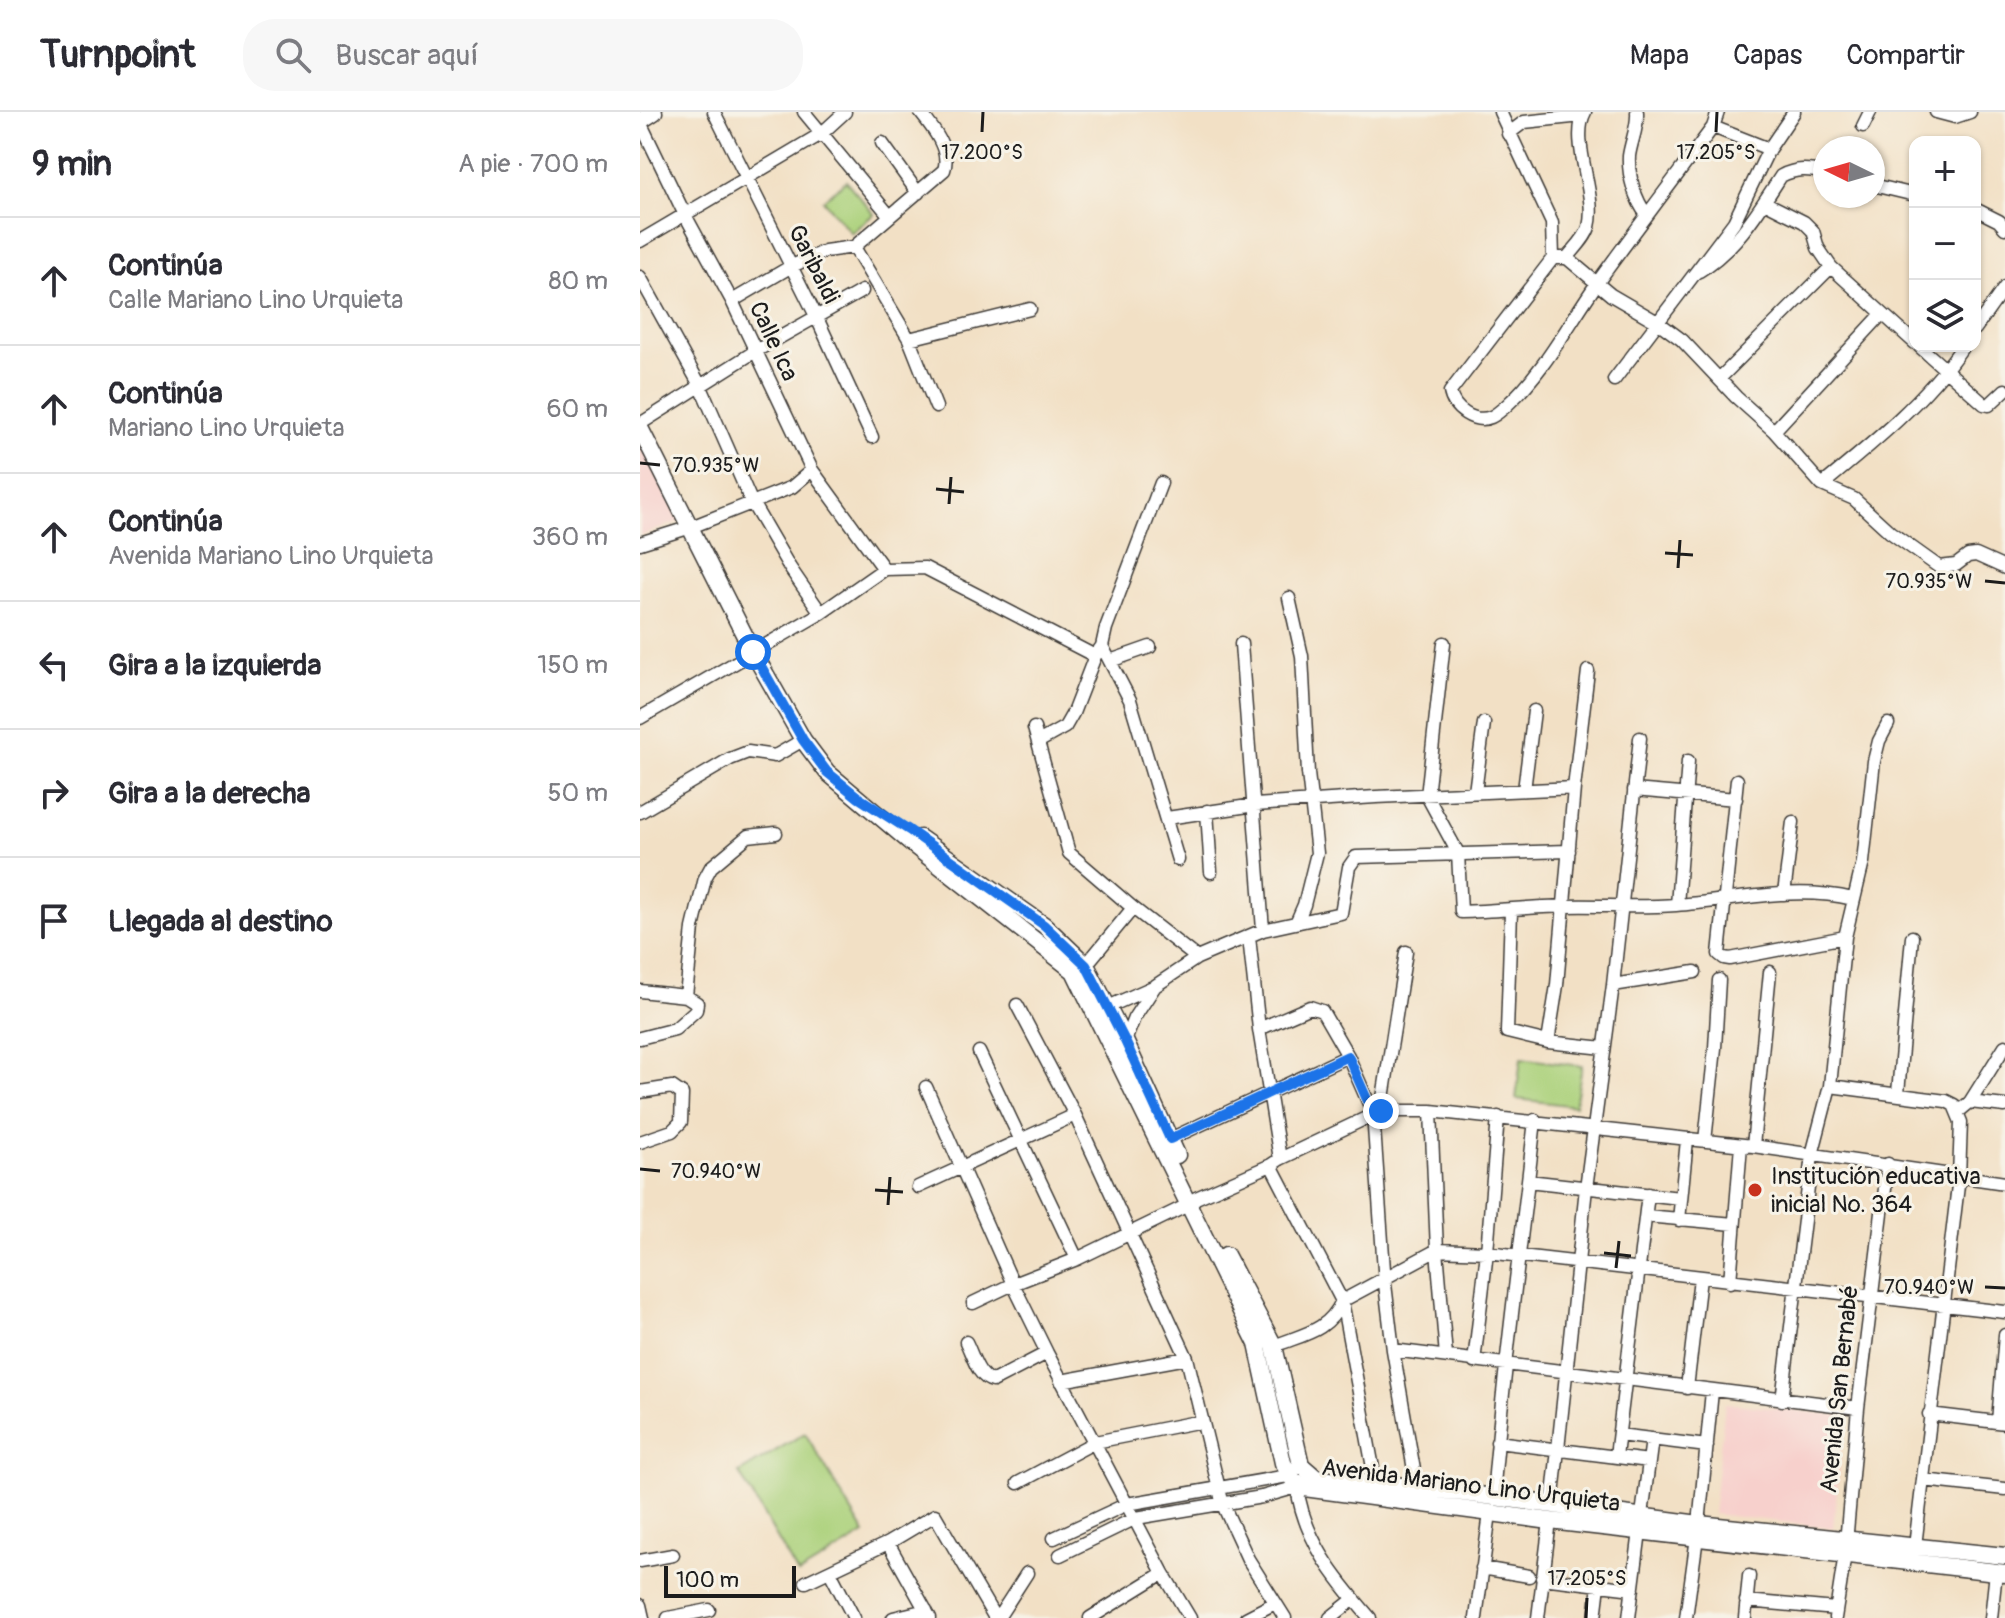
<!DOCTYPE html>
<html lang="es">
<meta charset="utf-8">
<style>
:root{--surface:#fff;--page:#f7f7f7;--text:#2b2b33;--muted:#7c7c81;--line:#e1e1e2}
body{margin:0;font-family:Pangolin,sans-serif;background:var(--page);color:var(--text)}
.controls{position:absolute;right:24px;top:24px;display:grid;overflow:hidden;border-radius:16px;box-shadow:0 2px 6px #0004}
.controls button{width:72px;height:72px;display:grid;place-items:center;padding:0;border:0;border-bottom:2px solid var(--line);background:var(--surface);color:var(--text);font:40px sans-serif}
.compass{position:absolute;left:1173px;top:24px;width:72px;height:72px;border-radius:50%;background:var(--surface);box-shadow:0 2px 6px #0004;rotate:275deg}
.scale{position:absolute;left:24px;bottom:20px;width:132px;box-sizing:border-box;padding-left:8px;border:4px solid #1c1c1c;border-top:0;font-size:22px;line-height:28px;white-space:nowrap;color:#1c1c1c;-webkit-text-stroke:6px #f7f3e8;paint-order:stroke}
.stop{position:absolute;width:24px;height:24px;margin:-18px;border:6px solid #1a73e8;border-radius:50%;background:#fff}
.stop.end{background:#1a73e8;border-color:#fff;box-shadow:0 2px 8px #0008}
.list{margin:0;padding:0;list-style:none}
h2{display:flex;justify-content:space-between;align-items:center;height:104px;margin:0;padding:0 32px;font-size:34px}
h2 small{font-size:26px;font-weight:400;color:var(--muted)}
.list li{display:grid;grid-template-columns:52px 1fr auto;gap:24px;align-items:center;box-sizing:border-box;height:128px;padding:0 32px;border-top:2px solid var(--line)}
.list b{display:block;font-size:30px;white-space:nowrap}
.list p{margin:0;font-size:26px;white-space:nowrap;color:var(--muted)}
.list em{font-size:26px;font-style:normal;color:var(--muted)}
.icon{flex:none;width:44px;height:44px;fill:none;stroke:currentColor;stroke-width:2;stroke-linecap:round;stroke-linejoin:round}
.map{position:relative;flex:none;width:1365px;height:1506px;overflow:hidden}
header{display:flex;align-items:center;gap:48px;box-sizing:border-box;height:112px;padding:0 40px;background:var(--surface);border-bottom:2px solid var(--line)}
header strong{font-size:38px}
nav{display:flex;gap:44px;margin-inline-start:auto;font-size:28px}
.search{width:560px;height:72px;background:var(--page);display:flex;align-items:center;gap:20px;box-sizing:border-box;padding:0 28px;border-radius:32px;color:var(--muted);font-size:30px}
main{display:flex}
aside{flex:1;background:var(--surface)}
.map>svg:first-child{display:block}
.built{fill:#f7d0cc}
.green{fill:#acd17b;stroke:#64764c;stroke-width:2}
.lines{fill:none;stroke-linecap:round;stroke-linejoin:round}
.minor-casing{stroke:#3c3935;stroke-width:15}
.major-casing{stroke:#3c3935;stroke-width:19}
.minor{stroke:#fff;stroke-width:12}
.major{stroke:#fff;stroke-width:16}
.route{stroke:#1a73e8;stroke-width:10}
.ticks{fill:none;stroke:#1c1c1c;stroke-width:3}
.poi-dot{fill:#c8321e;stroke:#f7f3e8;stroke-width:3}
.labels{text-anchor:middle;stroke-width:6;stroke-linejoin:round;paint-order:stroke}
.street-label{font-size:24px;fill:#1c1c1c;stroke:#f7f3e8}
.poi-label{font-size:24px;fill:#1c1c1c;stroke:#f7f3e8;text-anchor:start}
.ticks-label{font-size:20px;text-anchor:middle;fill:#1c1c1c;stroke:#f7f3e8;stroke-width:6;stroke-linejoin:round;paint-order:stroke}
</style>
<header>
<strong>Turnpoint</strong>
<div class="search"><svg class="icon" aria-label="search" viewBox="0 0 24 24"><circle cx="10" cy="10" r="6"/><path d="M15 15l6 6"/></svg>Buscar aquí</div>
<nav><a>Mapa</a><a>Capas</a><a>Compartir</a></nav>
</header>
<main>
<aside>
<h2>9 min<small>A pie · 700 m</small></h2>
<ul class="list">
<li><svg class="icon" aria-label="ahead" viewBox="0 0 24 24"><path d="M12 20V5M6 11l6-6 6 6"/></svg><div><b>Continúa</b><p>Calle Mariano Lino Urquieta</p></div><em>80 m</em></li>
<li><svg class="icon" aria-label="ahead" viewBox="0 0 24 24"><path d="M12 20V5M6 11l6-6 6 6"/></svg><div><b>Continúa</b><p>Mariano Lino Urquieta</p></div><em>60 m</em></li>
<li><svg class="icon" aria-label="ahead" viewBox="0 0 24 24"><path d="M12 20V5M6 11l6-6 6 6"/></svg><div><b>Continúa</b><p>Avenida Mariano Lino Urquieta</p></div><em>360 m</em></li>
<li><svg class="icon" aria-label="left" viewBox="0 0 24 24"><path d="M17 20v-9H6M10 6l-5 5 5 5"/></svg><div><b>Gira a la izquierda</b></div><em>150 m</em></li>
<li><svg class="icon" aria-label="right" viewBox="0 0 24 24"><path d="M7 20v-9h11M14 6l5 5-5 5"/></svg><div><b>Gira a la derecha</b></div><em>50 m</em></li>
<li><svg class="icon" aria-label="arrive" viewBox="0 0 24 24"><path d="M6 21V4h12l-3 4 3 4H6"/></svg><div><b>Llegada al destino</b></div></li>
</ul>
</aside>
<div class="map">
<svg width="1365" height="1506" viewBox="0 0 1365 1506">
<rect width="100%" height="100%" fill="#f7f3e8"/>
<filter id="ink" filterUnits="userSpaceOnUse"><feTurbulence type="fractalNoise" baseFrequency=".0125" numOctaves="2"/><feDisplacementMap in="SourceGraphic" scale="16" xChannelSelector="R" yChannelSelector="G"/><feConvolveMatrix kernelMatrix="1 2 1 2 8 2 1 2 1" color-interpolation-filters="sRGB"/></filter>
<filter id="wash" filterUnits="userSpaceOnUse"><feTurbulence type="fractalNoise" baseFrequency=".006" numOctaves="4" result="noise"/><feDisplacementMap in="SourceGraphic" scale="32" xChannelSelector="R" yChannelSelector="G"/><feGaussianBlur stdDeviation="1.8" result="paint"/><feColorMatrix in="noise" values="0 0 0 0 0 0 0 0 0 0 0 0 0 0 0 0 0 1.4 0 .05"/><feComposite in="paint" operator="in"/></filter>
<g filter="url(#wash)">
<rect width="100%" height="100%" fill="#f2e0c5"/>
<!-- built -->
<path class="built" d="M0,321L45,407L0,424Z
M1085,1291L1205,1304L1193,1416L1073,1402Z"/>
<!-- green -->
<path class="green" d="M206,69L234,102L211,121L183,88Z
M881,946L942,954L935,994L876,987Z
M165,1321L225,1422L158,1462L99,1361Z"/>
</g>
<g filter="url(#ink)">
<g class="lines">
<defs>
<path id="minor" d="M74,0L176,204L232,325
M164,0L249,103
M860,0L912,111L913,146
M945,0C929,29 958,82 949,115C946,126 934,137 927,146H913L810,280C813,297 834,312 851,305C856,303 861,298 866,294C906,258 929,210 960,167C997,116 1035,66 1073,15L1078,0
M997,0C998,16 991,29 989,44C988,64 995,88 1007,103
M1296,0L1315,5L1330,0
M0,10L44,101L92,189L172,358L244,457
M1223,14L1230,0
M1073,15L1129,37
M868,22L884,10L942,4
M242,31L278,81
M1233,73L1275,83
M1124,90L1164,110L1173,119L1178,136L1191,155L1275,231
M1335,97L1359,109L1365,116
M0,129L181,22L205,0
M214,135L269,227L296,295
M927,146L971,183L1019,211L1042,228L1096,285L1134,319L1182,373L1214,387L1250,420L1299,455L1316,453L1328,444L1336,443L1365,456
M1059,159C1095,138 1119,98 1141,64C1156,56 1169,57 1185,61
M0,165L61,275L111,389L150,456L181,501
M92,189L150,155L185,139L214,135L304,58C311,38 292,15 280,0
M1335,217L1365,175
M269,227L390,197
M1279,234L1344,292L1349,293L1365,278
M1080,266L1191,155
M974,268L1094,110L1129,37L1154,0
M0,312L114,240L222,179
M1134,319L1242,202
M521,371L466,516L462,534L490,588L538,748
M1182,373C1232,332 1286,288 1323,234
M0,431L51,415L152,375L172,358
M649,486L662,544L668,661L677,741L664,793L657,809
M804,531L787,684L818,741L821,800C856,799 890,795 925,794C962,793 999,796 1036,793C1095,789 1154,773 1213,787
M601,532L623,818
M470,549L510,535
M0,606L181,501L244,457L285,456L455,544L462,534
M394,616L429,741L493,796L557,846
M398,630L425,615L433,601L455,544
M1097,668L1079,842L1084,846L1090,847L1205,825
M884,678L894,599
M994,678L1096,687
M835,680L844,611
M567,699L571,760
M0,700L90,647L108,640L135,644L163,628
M527,706L615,693L736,685L934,676
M1144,782L1153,710
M1037,793L1048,649
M871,799L867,920L908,930L964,936
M609,825L619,917L640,1047
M446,853L493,796
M973,873L1055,860
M0,879L46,884L57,891L56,898L35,917L0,926
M46,884L53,816L65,766L71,755L108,724L136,721
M377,893L435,1003L547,1246L583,1393L608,1447L645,1506
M468,895L515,874
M619,917L670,895L682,899L708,944L733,1001L745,1172L753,1238L777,1375
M485,929L494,906L515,874L557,846L623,818L701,801L709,755L716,745L929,739
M908,930L917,873L934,676L948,559
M339,940L437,1147
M1190,974L1306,989L1314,993L1321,1010L1319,1065L1275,1434
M286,975L373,1172L407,1241L523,1461L550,1506
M0,980L32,975L42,982L41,1010L32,1019L0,1030
M1258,981L1272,825
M1330,990L1365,994
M741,999L766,840
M791,999L797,1138L806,1244
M1318,1000L1330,990L1365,934
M530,1027L708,944
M1065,1029L1075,936L1079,868
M1113,1034L1130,860
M631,1053L702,1189L736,1372
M888,1069L1040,1086
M278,1075L435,1003
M1006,1104L1094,1112
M1039,1108L1047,1028
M1090,1170L1101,1033
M333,1191L373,1172L437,1147L550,1092L556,1086L631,1053L640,1047L741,999H791L1113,1034L1365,1071
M326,1230C333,1244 338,1266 353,1269L407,1241
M634,1234C663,1222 688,1220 702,1189L797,1138L847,1140L1365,1200
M753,1238L1218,1296
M834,1250L847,1140L858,1005
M421,1269L547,1246
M1047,1276L1060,1166
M1142,1288L1172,1043L1190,974L1205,825L1223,750L1234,649L1239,629L1248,612
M1289,1302L1365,1311
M1358,1310L1365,1223
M979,1323L1067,1334
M857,1330L1009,1349
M976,1344L1008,1082
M1283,1368L1365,1377
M378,1371L455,1330L562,1309
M657,1375C664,1428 696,1467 730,1506
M853,1385C863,1259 881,1134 895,1008
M912,1393L946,1076L973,873L1000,626
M1002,1403L1012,1327
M1059,1412L1072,1279
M414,1426L487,1392L648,1364L655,1357
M248,1431L290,1506
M420,1443L496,1406L622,1385L657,1375L661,1370
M0,1449L33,1443
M842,1456L889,1464
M190,1460L214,1506
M902,1466L993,1477
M166,1470L248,1431L295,1403L355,1506
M1106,1489L1196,1497
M0,1493L3,1506
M28,1506L69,1498
M253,1506L286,1498
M358,1506L387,1461
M450,1506L523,1461
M606,1506L635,1491
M690,1506L714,1487
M836,1506L850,1401
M898,1506L910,1409
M955,1506L959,1473
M989,1506L1000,1419
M1046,1506L1057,1425
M1105,1506L1109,1464
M1195,1506L1205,1442L1218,1296L1248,1052
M1351,1506L1356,1460"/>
<path id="major" d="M0,9L14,0
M0,316L113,540L163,628L187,660L276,735L434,859L617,1232L643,1351L657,1375L910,1409L1365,1461
M280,726L404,813L446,853L485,929L537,1043
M586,1143L634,1234L661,1353L676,1366L696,1369L777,1375L1059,1412L1365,1444"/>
</defs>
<!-- minor casing -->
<use href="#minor" class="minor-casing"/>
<!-- major casing -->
<use href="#major" class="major-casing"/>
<!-- minor -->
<use href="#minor" class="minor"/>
<!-- major -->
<use href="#major" class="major"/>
</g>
</g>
<g class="lines" filter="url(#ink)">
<!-- route -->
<path class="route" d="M113,540L163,628L187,660L219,686L269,718L404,813L446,853L485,929L530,1027L708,944L733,1001L741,999"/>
</g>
<!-- ticks -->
<path class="ticks" d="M342,20L343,0M1076,20L1077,0M0,351L20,353M296,377L324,380M309,392L311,365M1025,441L1053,443M1038,456L1040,428M1345,469L1365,471M0,1057L20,1059M235,1078L263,1080M248,1093L250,1065M964,1141L991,1144M976,1156L979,1129M1345,1175L1365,1176M946,1506L947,1486"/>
<!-- markers -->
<circle class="poi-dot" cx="1115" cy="1078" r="8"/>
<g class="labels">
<!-- street labels -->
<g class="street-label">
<text transform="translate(174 152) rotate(63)" y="8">Garibaldi</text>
<text transform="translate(134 229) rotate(65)" y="8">Calle Ica</text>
<text transform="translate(1199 1277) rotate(-84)" y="8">Avenida San Bernabé</text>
<text transform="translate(831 1373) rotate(7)" y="8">Avenida Mariano Lino Urquieta</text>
</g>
<!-- poi labels -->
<g class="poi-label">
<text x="1131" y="1072">Institución educativa<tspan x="1131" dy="28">inicial No. 364</tspan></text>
</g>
</g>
<g class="ticks-label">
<text x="342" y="47">17.200°S</text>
<text x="1076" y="47">17.205°S</text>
<text x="76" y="360">70.935°W</text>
<text x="1289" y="476">70.935°W</text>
<text x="76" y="1066">70.940°W</text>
<text x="1289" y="1182">70.940°W</text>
<text x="947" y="1473">17.205°S</text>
</g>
</svg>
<div class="controls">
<button>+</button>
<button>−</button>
<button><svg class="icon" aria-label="layers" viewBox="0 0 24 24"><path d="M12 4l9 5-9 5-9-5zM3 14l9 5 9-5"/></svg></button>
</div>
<svg class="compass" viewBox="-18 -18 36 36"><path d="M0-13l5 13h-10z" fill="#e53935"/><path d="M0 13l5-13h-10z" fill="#7c7c81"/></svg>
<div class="scale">100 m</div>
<div class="stop" style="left:113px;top:540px"></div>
<div class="stop end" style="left:741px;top:999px"></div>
</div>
</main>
